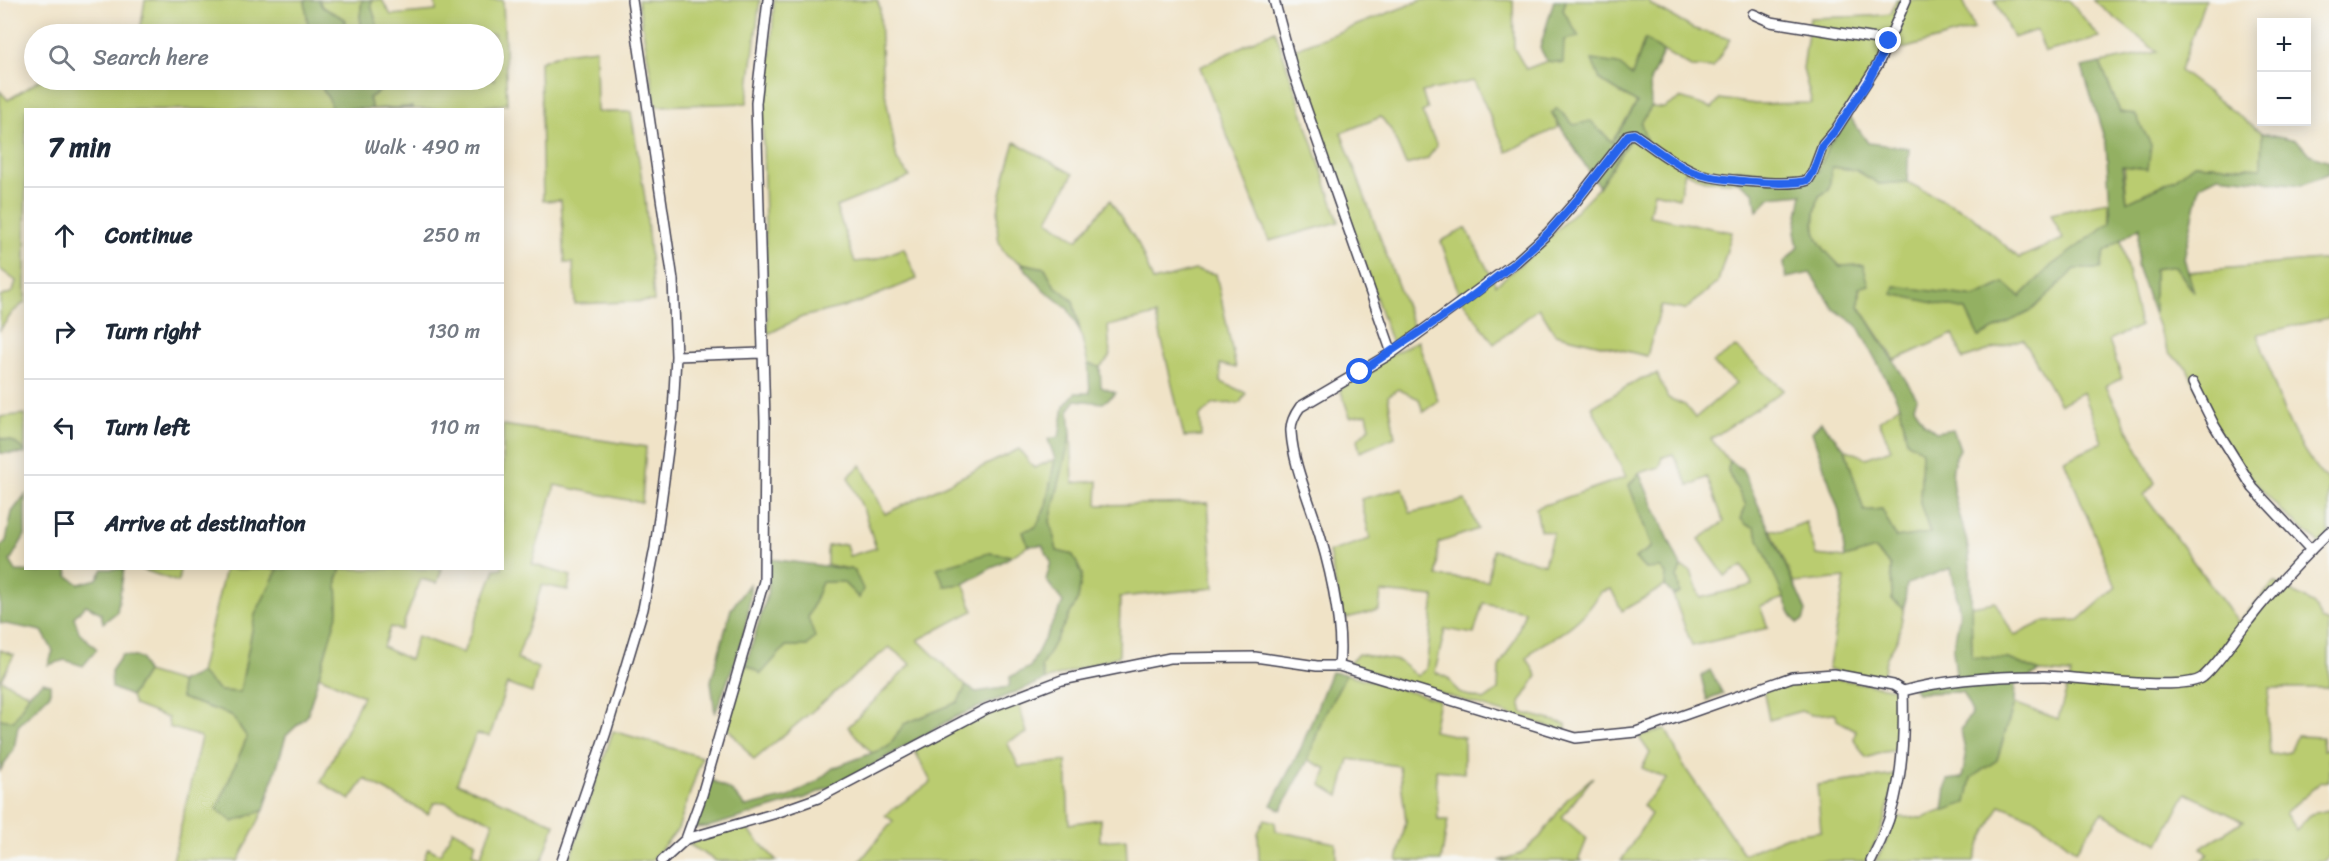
<!DOCTYPE html>
<meta charset="utf-8">
<style>
:root{--surface:#fff;--page:#f2f2f3;--text:#1f2937;--muted:#747a83;--line:#e0e1e3}
body{margin:0;font-family:Sriracha,sans-serif;background:var(--page);color:var(--text)}
.controls{position:absolute;right:18px;top:18px;display:grid;overflow:hidden;border-radius:0px;box-shadow:0 3px 15px #0003}
.controls button{width:54px;height:54px;display:grid;place-items:center;padding:0;border:0;border-bottom:2px solid var(--line);background:var(--surface);color:var(--text);font:30px sans-serif}
.stop{position:absolute;width:18px;height:18px;margin:-14px;border:4px solid #2563eb;border-radius:50%;background:#fff}
.stop.end{background:#2563eb;border-color:#fff;box-shadow:0 2px 6px #0008}
.list{margin:0;padding:0;list-style:none}
h2{display:flex;justify-content:space-between;align-items:center;height:78px;margin:0;padding:0 24px;font-size:26px}
h2 small{font-size:20px;font-weight:400;color:var(--muted)}
.list li{display:grid;grid-template-columns:39px 1fr auto;gap:18px;align-items:center;box-sizing:border-box;height:96px;padding:0 24px;border-top:2px solid var(--line)}
.list b{display:block;font-size:22px;white-space:nowrap}
.list em{font-size:20px;font-style:normal;color:var(--muted)}
.icon{flex:none;width:33px;height:33px;fill:none;stroke:currentColor;stroke-width:2;stroke-linecap:round;stroke-linejoin:round}
.map{position:relative;flex:none;width:2329px;height:861px;overflow:hidden}
.search{position:absolute;background:var(--surface);box-shadow:0 3px 15px #0003;left:24px;top:24px;width:480px;height:66px;display:flex;align-items:center;gap:15px;box-sizing:border-box;padding:0 21px;border-radius:33px;color:var(--muted);font-size:22px}
.panel{position:absolute;background:var(--surface);box-shadow:0 3px 15px #0003;left:24px;top:108px;width:480px;height:462px;border-radius:0px}
.map>svg:first-child{display:block}
.green{fill:#bacc6f;stroke:#6e7755;stroke-width:1.5;fill-rule:evenodd}
.forest{fill:#93b062;stroke:#5a694e;stroke-width:1.5}
.lines{fill:none;stroke-linecap:round;stroke-linejoin:round}
.minor-casing{stroke:#413f50;stroke-width:12}
.minor{stroke:#fff;stroke-width:9}
.route{stroke:#2563eb;stroke-width:8}
</style>
<div class="map">
<svg width="2329" height="861" viewBox="0 0 2329 861">
<rect width="100%" height="100%" fill="#f6f6f2"/>
<filter id="ink" filterUnits="userSpaceOnUse"><feTurbulence type="fractalNoise" baseFrequency=".0167" numOctaves="2"/><feDisplacementMap in="SourceGraphic" scale="12" xChannelSelector="R" yChannelSelector="G"/><feConvolveMatrix kernelMatrix="1 2 1 2 8 2 1 2 1" color-interpolation-filters="sRGB"/></filter>
<filter id="wash" filterUnits="userSpaceOnUse"><feTurbulence type="fractalNoise" baseFrequency=".008" numOctaves="4" result="noise"/><feDisplacementMap in="SourceGraphic" scale="24" xChannelSelector="R" yChannelSelector="G"/><feGaussianBlur stdDeviation="1.35" result="paint"/><feColorMatrix in="noise" values="0 0 0 0 0 0 0 0 0 0 0 0 0 0 0 0 0 1.4 0 .05"/><feComposite in="paint" operator="in"/></filter>
<g filter="url(#wash)">
<rect width="100%" height="100%" fill="#f0e3c7"/>
<!-- green -->
<path class="green" d="M145,0H305L309,34H135L140,32Z
M319,0H362L360,17L363,34H344L345,19L322,7Z
M372,0H382L391,15L436,11L435,0H503L507,104L452,110L412,109V107L372,109L369,98L392,83L384,80H494V34H380L371,5Z
M638,0H760L747,103L656,106Z
M774,0H877L880,8L882,75L897,160L910,177L836,207L855,262L874,260L904,248L917,279L855,304L802,317L768,334L762,105L771,55Z
M1422,0H1513L1514,48L1526,69L1547,61L1562,63L1563,10L1566,0H1648L1650,4L1692,28L1730,39L1713,68L1691,67L1644,40L1632,77L1600,80L1637,103L1612,142L1591,122L1573,126L1552,113L1559,127L1507,152L1474,81L1422,92L1428,109L1422,112L1437,146L1427,159L1406,165L1391,130L1381,117L1341,133L1415,331L1392,344L1292,50Z
M1896,0H1963L1974,29L1892,52L1828,147L1818,172L1794,177L1737,169L1738,182L1707,181L1685,172L1679,198L1654,192L1649,216L1732,232L1718,282L1685,310L1661,306L1647,356L1555,334L1539,308L1494,344L1460,297L1441,241L1466,228L1496,285L1536,251L1599,187L1651,107L1664,108L1680,98L1712,108L1720,99L1756,104L1812,103L1803,69L1810,18C1837,16 1863,18 1891,14Z
M1995,0H2069L2100,38L2045,52L2037,30L2013,38Z
M2093,0H2205L2180,71L2262,133L2261,168L2194,164L2175,179L2127,202L2120,112L2100,63L2157,52Z
M1275,30L1339,222L1269,241L1200,67Z
M596,49L597,112H631L645,198L654,301L575,304L573,263H565L561,200L543,201L540,62L562,53Z
M40,80H317L330,101L331,109L26,110L25,302L12,313L0,330V297L13,292L16,281L0,269V91L8,100Z
M1015,142L1073,174L1048,220L1077,240L1110,200L1139,245L1153,281L1195,270L1216,274L1236,368L1220,364L1221,382L1246,393L1240,403L1214,404L1200,416L1201,436L1184,437L1156,315L1108,326L1110,357L1100,367L1088,364L1073,301L1054,285L1045,268C1031,265 1017,264 1006,254C985,235 1008,165 1015,142Z
M1832,167L1856,170L1879,184L1907,182L1970,214L2019,258L2063,239L2051,214L2108,202L2111,222L2051,266L2020,297L2004,283L1975,297L1895,286L1966,310L1979,337L2032,310L2075,269H2100L2105,251L2121,240L2140,326L2109,340L2122,378L2106,386L2155,483L2144,495L2238,622L2275,582L2314,604L2321,620L2329,623V688H2270L2267,709L2270,755L2290,752L2297,736L2322,737L2323,751L2329,749V781L2321,782L2285,813L2296,830L2311,814L2329,810V856L2324,861H2202L2208,854L2201,848L2243,821L2186,793L2159,844L2102,813L2076,851L2035,819L2000,805L1979,846L1974,861H1875L1885,845L1894,817L1923,818L1965,802L1971,778L1997,760L2014,703L2058,719L2071,674L2040,672L2009,659L1972,658L1971,606L1995,602L2014,636L2042,622L2079,620L2116,587L2064,460L2103,442L2083,392L2060,404L2023,339L1963,359L1953,334L1895,360L1859,306L1863,265L1840,266C1814,240 1809,232 1819,196L1829,190Z
M2329,259V318L2258,334C2275,388 2289,441 2329,483V541L2323,546L2281,511L2247,473L2210,418L2187,368L2169,353L2154,315V269L2175,266L2192,290L2188,272Z
M1418,341L1438,401L1423,412L1419,399L1398,389L1388,396L1395,437L1360,452L1357,440L1370,427L1367,414L1350,417L1340,389L1386,357Z
M1736,347L1784,390L1711,439L1729,461L1728,472L1746,505L1785,598L1760,606L1768,628L1692,646L1673,595L1680,593L1677,577L1681,567L1691,571L1700,598L1753,585L1742,566L1725,576L1699,539L1724,522L1707,477L1689,486L1673,454L1663,457L1660,467L1639,473L1629,485L1652,547L1635,558L1645,569L1661,567L1666,574L1665,586L1622,611L1611,589L1600,592C1591,610 1574,625 1557,636C1545,643 1535,646 1527,658L1537,676L1520,703L1523,713L1566,724V732L1348,665L1358,654L1399,661L1417,676L1426,669L1434,597L1381,592L1379,610L1342,619L1329,552L1370,539L1361,499L1403,488L1410,513L1465,500L1478,529L1438,543L1437,576L1488,581L1493,550L1544,564L1553,533L1540,530L1536,508L1626,477L1592,407L1640,379L1657,374L1668,398L1685,405L1695,418L1736,383L1712,363ZM1483,603L1525,611L1515,639L1499,667L1498,690L1484,700L1459,693L1448,678L1435,672L1445,629L1474,634Z
M1900,405L1907,441L1922,451L1920,503L1930,533L1896,538L1882,509L1864,511L1845,449L1866,458L1891,449L1879,421Z
M25,414V451L0,438V417Z
M503,425L646,447L642,503L555,485L532,564L571,576L568,590L542,585L517,659L538,668L532,693L507,684L490,736L476,734L457,783L555,824L542,861H423L428,848L440,854L453,830L476,842L472,853L480,858L493,822L444,802L434,803L428,814L365,779L350,800L321,782L363,696L319,676L338,611L337,579L341,569H442L437,583L421,579L401,630L390,627L383,647L410,660L417,636L463,653L495,569L502,568Z
M1071,434L1073,483L1098,481L1097,505L1208,503L1214,588L1120,597L1119,656L1045,680L1041,667L1078,599L1082,574L1072,555L1057,551L1050,521Z
M1019,449L1034,468L1055,459L1046,506L1036,527L1023,532L1028,546L1012,556L989,553L945,586L964,584L973,611L918,640L966,686L958,702L904,724L888,747L872,753L848,727L911,664L889,647L754,760L727,727L746,664L761,673L786,646H807L808,618L822,582H843L859,598L855,570L827,565V546L846,544L849,556L876,548L864,511L848,477L861,465L885,514Z
M1806,522L1816,555L1845,558L1874,549L1891,566L1892,600L1904,608L1898,638L1886,659L1883,678L1828,670L1845,578L1794,583L1770,529L1782,531Z
M141,569H180L178,582Z
M225,569H278L255,615L240,692L220,691L200,673Z
M0,650L14,655L1,680L29,694L14,721L0,719Z
M146,672L180,682L181,698L231,715L247,737L217,809L233,822L264,810L238,861H173L201,737L169,727L168,718L134,705L131,696Z
M1346,674L1439,700L1433,731L1464,737V773L1436,770L1438,820H1448L1441,861H1397L1406,821L1399,766L1349,759L1339,796L1321,785L1327,769L1308,760L1321,722Z
M1837,679L1895,689L1899,695V750L1884,752L1866,758L1854,739L1856,730L1837,720L1834,713L1811,715L1801,711L1769,720L1763,688L1796,680Z
M1018,700L1027,733L1007,742L1019,767L1066,761L1069,824L1100,819V841L1126,839L1127,861H860L893,821L885,815L931,782L914,749L968,721Z
M1666,729L1683,765L1744,854L1787,836L1821,831L1817,785L1897,775L1882,829L1866,861H1621L1651,814L1643,805L1667,779L1642,768L1650,753L1638,736Z
M613,731L702,757L678,829L651,861H569Z
M1593,777L1562,817L1587,839L1579,859L1582,861H1499L1520,854L1540,837L1568,798Z
M1265,819L1275,822L1276,831L1336,843V861H1259L1258,833Z
M743,825L777,861H716L688,844Z"/>
<!-- forest -->
<path class="forest" d="M305,0H319L322,7L345,19L344,34H309Z
M362,0H372L371,5L380,34H363L360,17Z
M1554,0H1566L1563,10L1579,37L1564,40L1563,63L1547,61L1540,48Z
M1645,39L1663,52L1650,81L1651,107L1641,123L1646,139L1629,140L1599,187L1552,113L1557,108L1574,125L1591,121L1612,142L1637,103L1600,80L1592,60L1618,64L1632,76Z
M2100,63L2120,112L2135,114L2151,145L2148,169L2122,166L2127,202L2175,179L2194,164L2261,168L2262,133L2297,140L2309,154L2329,161V174L2301,185L2218,176L2200,185L2184,258L2194,292L2175,266L2154,269V315L2137,266L2140,227L2105,251L2100,269H2075L2031,311L1979,337L1966,310L1892,294L1895,286L1975,297L2004,283L2020,297L2051,266L2111,222L2106,144L2082,67Z
M317,80H384L392,83L369,98L372,109L412,107V109H331L330,101Z
M1850,117L1868,143L1909,148L1907,182L1879,184L1856,170L1832,167L1829,190L1819,196C1809,232 1814,240 1840,266L1863,265L1869,285L1859,288V306L1917,398L1914,406L1923,422L1936,432L1953,429L1960,449C1939,481 1967,523 1969,556C1972,590 1971,624 1972,657L2009,659L2040,672L2015,684L2014,703L1997,760L1971,778L1966,803L1943,811L1947,780L1962,778L1966,757L1961,730L1972,712L1962,692L1917,693L1908,681L1956,675L1953,650L1960,613L1951,568L1907,584L1904,608L1892,600L1891,566L1875,549L1845,558L1839,511L1812,432L1821,422L1845,449L1864,511L1882,509L1896,538L1930,533L1920,503L1922,451L1907,441L1900,405L1857,325L1834,309L1810,273L1786,278L1784,263L1798,247L1795,232L1802,194L1771,197L1757,211L1754,193L1738,182L1736,169L1794,177L1818,172L1828,147Z
M1020,263L1045,268L1054,285L1073,301L1080,332L1068,309L1044,290Z
M1088,364L1100,367L1101,387L1116,393L1103,403L1076,400L1069,409L1071,434L1050,521L1057,551L1073,555L1082,574L1078,599L1041,667L1045,680L953,718L856,775L805,798L708,827L693,828L712,780L733,792L746,807L789,797L816,782L833,768L888,747L904,724L958,702L966,686L976,692L1009,687L1010,677L1030,667L1063,602L1046,580L1051,562L1042,545L1028,546L1023,531L1036,527L1046,506L1055,459L1048,439L1059,437L1064,406L1075,393H1090Z
M0,438L14,442L25,451V454L0,453Z
M1729,461L1742,469L1806,611L1803,621L1797,623L1790,613L1754,527L1747,525L1741,519L1746,505L1728,472Z
M1639,473L1681,567L1677,577L1680,593L1673,595L1665,586L1666,574L1661,568L1645,569L1635,558L1652,547L1629,485Z
M25,495V535L10,561L16,571L41,572L44,569H67L68,576L79,584L97,579L103,569H124L117,612L103,623L101,613L86,605L74,617L79,632L97,649L83,666L65,660L48,665L53,651L42,631L0,623V547L6,541L12,512Z
M989,553L1012,556L964,584L945,586L937,568Z
M770,559L854,570L863,589L859,598L843,582H822L808,618L815,637L807,646H786L761,674L746,664L768,592Z
M278,569H341L337,579L338,611L307,716L286,736L264,810L233,822L217,809L247,737L231,715L181,698L180,682L200,673L220,691L240,692L255,615Z
M750,583C752,627 730,673 715,714L711,681L731,609Z
M122,655L141,658L146,672L131,696L112,688L111,671Z
M1710,670L1723,694L1707,700L1701,676Z
M1331,672L1346,674L1321,722L1308,760L1281,810L1271,805L1301,748Z
M43,682L50,684V694L18,726L14,749L0,771V719L14,721L29,694Z"/>
</g>
<g filter="url(#ink)">
<g class="lines">
<defs>
<path id="minor" d="M1274,0L1294,74L1392,353
M1753,14L1771,22L1889,41
M676,356L762,353
M2193,383L2214,425L2253,488L2311,550
M1339,666C1344,623 1328,558 1314,517C1305,490 1293,461 1291,432C1290,422 1295,414 1300,407L1392,353L1516,262L1548,233L1577,200L1628,135L1634,134C1653,147 1672,163 1693,172C1713,180 1789,187 1808,180L1813,172L1823,145L1835,131L1878,64L1906,0
M1903,691C1947,679 1999,676 2044,676C2072,676 2184,693 2203,677C2220,662 2234,638 2249,620C2273,589 2301,559 2329,532
M686,839L773,814L818,798L986,709L1062,680L1170,658L1255,657L1317,666H1339L1576,738L1636,732L1792,677L1834,674L1893,685L1903,691
M562,861L606,732L643,609L655,548L673,412L676,356L673,280L632,0
M662,861L686,839L702,795L764,581L765,421L756,103L768,0
M1871,861C1901,804 1905,755 1903,691"/>
</defs>
<!-- minor casing -->
<use href="#minor" class="minor-casing"/>
<!-- minor -->
<use href="#minor" class="minor"/>
</g>
</g>
<g class="lines" filter="url(#ink)">
<!-- route -->
<path class="route" d="M1360,372L1466,301L1516,262L1548,233L1577,200L1628,135L1634,134C1653,147 1672,163 1693,172C1713,180 1789,187 1808,180L1813,172L1823,145L1835,131L1868,82L1889,41"/>
</g>
</svg>
<div class="controls">
<button>+</button>
<button>−</button>
</div>
<div class="stop" style="left:1360px;top:372px"></div>
<div class="stop end" style="left:1889px;top:41px"></div>
<div class="search"><svg class="icon" aria-label="search" viewBox="0 0 24 24"><circle cx="10" cy="10" r="6"/><path d="M15 15l6 6"/></svg>Search here</div>
<section class="panel">
<h2>7 min<small>Walk · 490 m</small></h2>
<ul class="list">
<li><svg class="icon" aria-label="ahead" viewBox="0 0 24 24"><path d="M12 20V5M6 11l6-6 6 6"/></svg><div><b>Continue</b></div><em>250 m</em></li>
<li><svg class="icon" aria-label="right" viewBox="0 0 24 24"><path d="M7 20v-9h11M14 6l5 5-5 5"/></svg><div><b>Turn right</b></div><em>130 m</em></li>
<li><svg class="icon" aria-label="left" viewBox="0 0 24 24"><path d="M17 20v-9H6M10 6l-5 5 5 5"/></svg><div><b>Turn left</b></div><em>110 m</em></li>
<li><svg class="icon" aria-label="arrive" viewBox="0 0 24 24"><path d="M6 21V4h12l-3 4 3 4H6"/></svg><div><b>Arrive at destination</b></div></li>
</ul>
</section>
</div>
